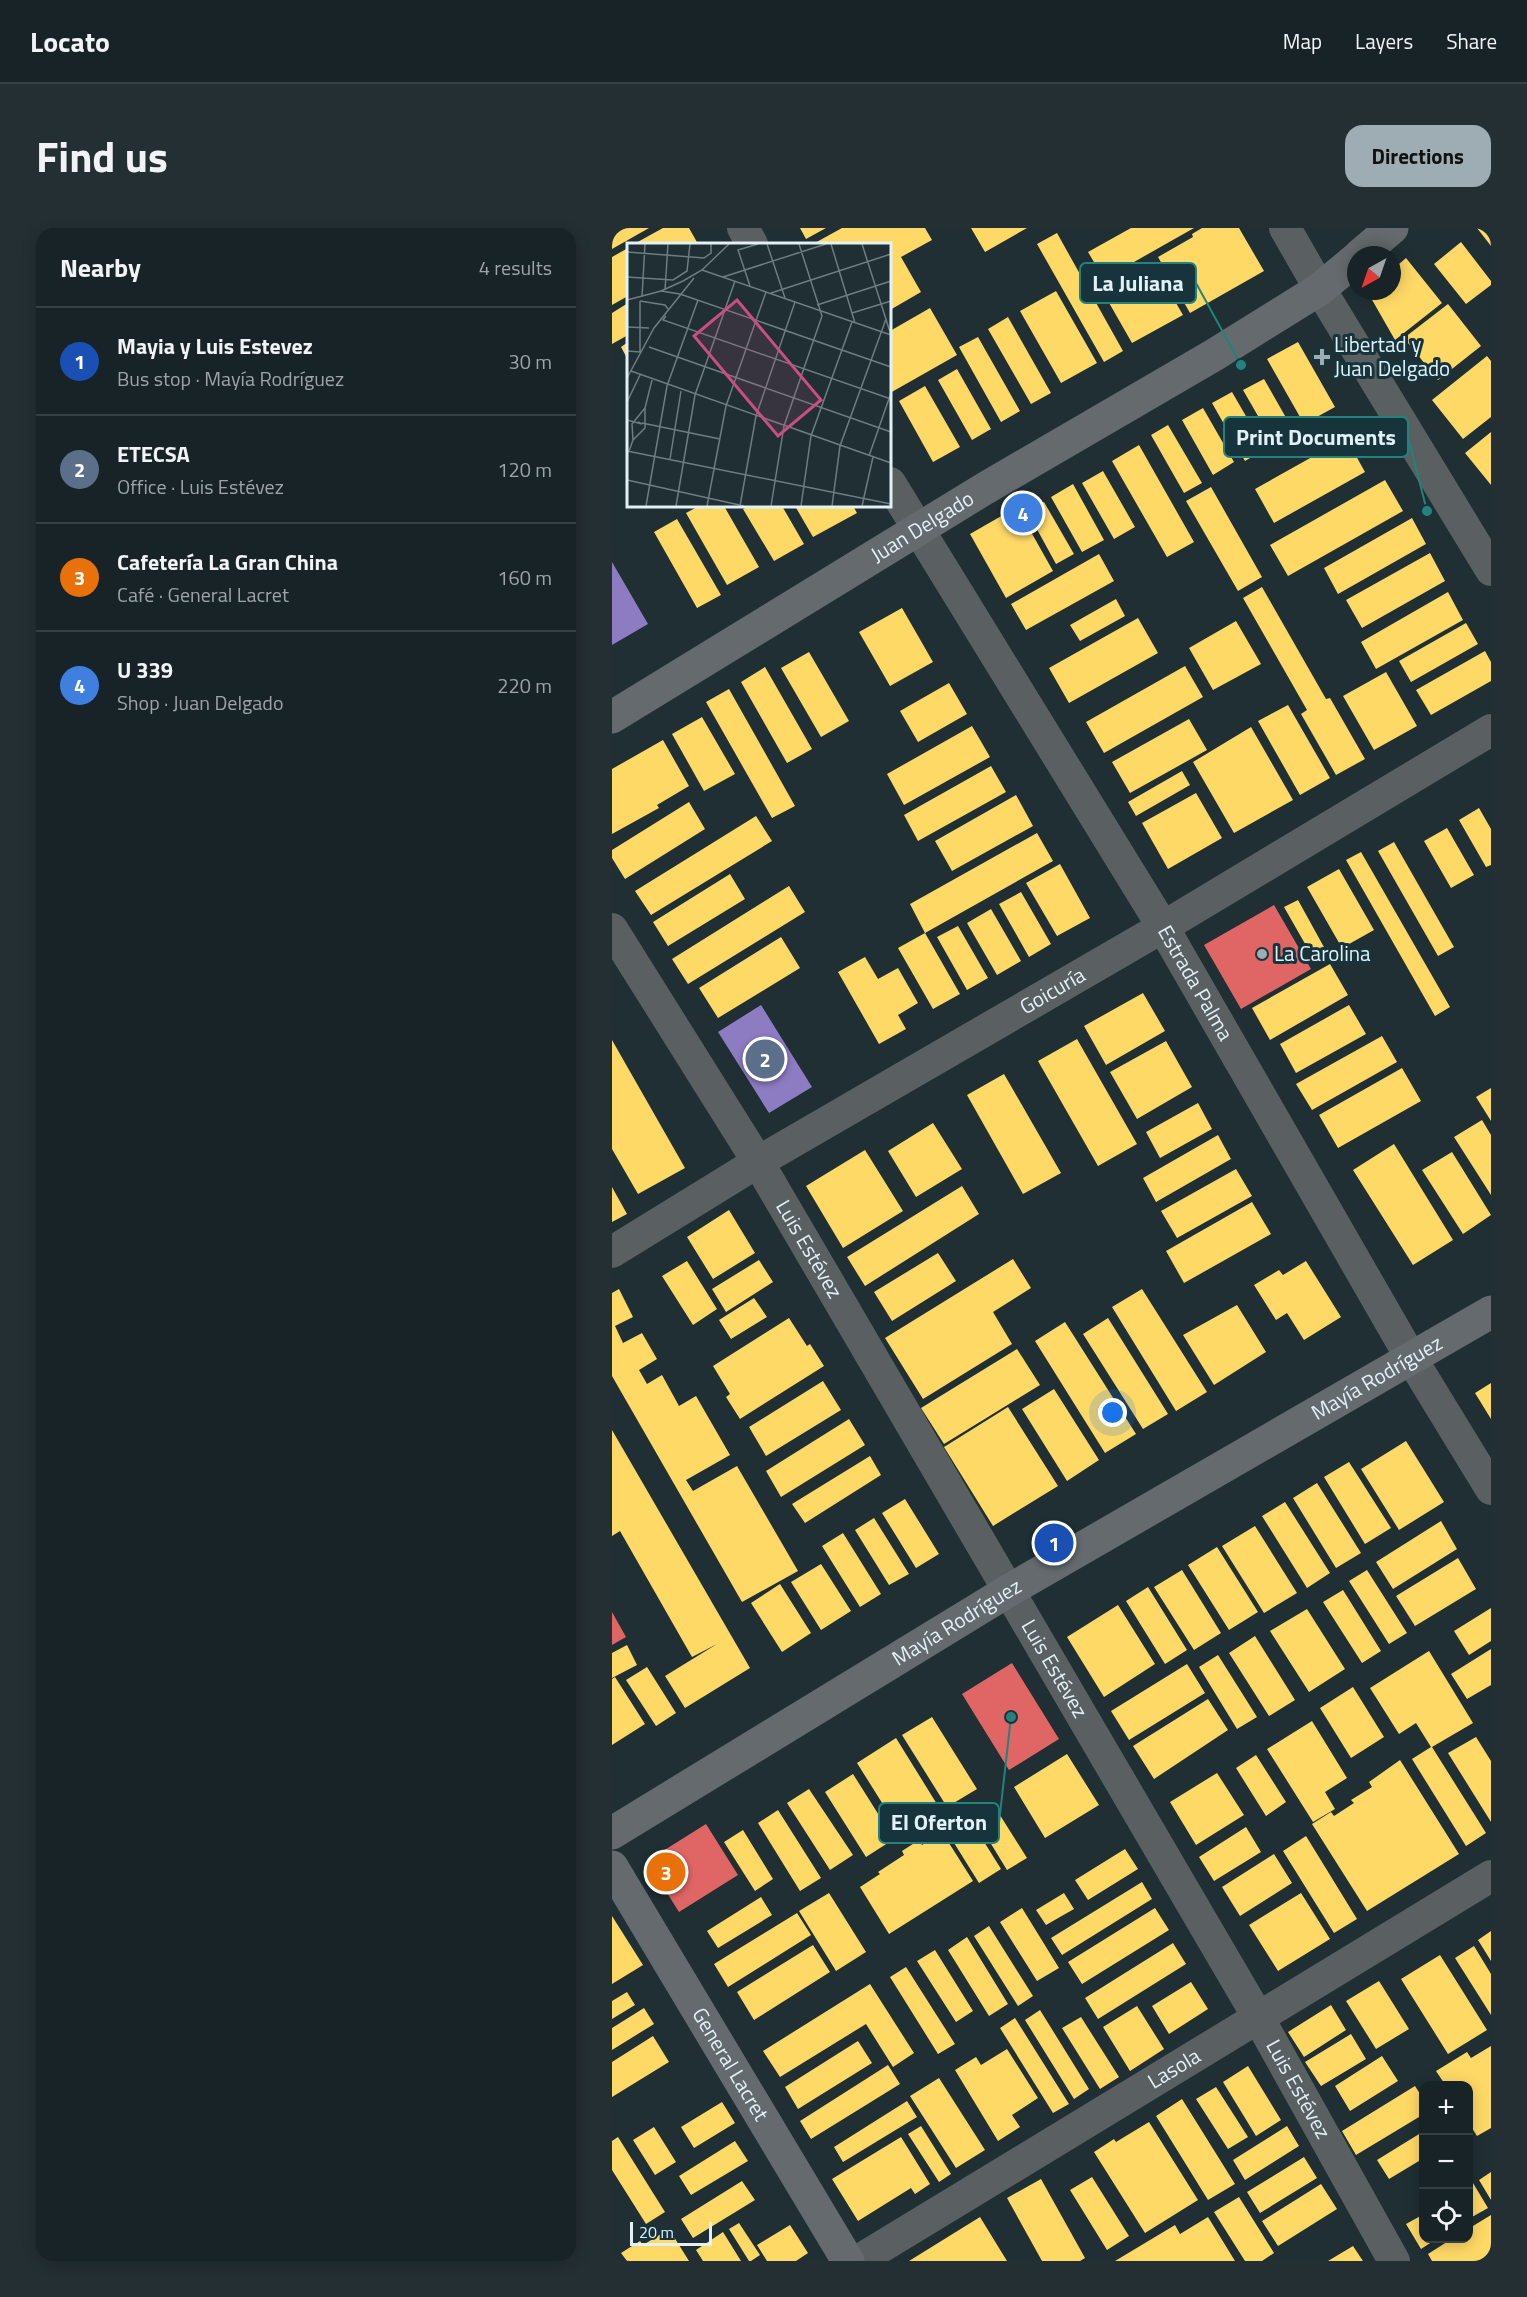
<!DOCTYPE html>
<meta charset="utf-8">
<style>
:root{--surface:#172327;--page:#242f33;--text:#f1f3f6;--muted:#9ea4a7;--line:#364044;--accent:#9dadb3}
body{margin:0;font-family:"Titillium Web",sans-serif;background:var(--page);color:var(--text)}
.controls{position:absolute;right:18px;bottom:18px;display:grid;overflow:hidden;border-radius:12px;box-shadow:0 3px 15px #0003}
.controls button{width:54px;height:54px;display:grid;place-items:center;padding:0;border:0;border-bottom:2px solid var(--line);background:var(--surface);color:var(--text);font:30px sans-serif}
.compass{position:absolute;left:735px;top:18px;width:54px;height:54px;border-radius:50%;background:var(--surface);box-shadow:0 3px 15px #0003;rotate:220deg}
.scale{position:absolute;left:18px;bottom:15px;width:82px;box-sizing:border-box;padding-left:6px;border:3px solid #e1f1f7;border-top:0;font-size:16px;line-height:21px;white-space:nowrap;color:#e1f1f7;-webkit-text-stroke:4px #17333c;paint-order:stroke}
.you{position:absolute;left:501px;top:1185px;width:21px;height:21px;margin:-15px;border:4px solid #fff;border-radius:50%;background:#1a73e8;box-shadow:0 0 0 9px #1a73e833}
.badge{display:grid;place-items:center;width:39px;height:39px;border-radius:50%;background:var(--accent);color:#fff;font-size:20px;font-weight:700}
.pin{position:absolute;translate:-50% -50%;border:3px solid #fff;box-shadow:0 2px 6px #0006}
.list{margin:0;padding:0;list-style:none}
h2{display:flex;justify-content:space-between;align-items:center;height:78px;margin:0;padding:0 24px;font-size:26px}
h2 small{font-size:20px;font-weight:400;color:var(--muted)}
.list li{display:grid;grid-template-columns:39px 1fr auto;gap:18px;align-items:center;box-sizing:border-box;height:108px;padding:0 24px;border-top:2px solid var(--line)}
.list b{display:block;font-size:22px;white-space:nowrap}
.list p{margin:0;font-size:20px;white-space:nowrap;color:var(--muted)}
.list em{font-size:20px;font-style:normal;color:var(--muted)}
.icon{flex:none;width:33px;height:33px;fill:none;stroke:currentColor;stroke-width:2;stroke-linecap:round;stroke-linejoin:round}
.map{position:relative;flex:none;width:879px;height:2033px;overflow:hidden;border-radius:18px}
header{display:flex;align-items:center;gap:36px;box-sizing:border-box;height:84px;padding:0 30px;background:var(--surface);border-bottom:2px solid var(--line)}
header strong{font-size:28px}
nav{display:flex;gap:33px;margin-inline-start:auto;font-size:21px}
.intro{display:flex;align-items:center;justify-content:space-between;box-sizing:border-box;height:144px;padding:0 36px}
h1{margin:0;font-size:42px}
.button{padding:15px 27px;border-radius:18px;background:var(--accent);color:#111;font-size:21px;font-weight:700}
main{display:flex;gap:36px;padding:0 36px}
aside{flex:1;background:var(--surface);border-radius:18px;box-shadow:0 3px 15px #0003}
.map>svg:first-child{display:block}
.homes{fill:#ffd966}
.shops{fill:#e06666}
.offices{fill:#8e7cc3}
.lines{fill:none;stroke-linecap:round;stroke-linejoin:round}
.street{stroke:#5a6062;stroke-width:32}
.secondary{stroke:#646a6d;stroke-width:33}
.poi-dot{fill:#9dadb3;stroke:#17333c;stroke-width:2}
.labels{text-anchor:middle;stroke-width:6;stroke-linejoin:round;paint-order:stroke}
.poi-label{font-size:21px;fill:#e1f1f7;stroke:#17333c;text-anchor:start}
.street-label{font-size:21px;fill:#e1f1f7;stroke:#17333c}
.inset-road{fill:none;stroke:#6d7d82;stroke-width:1.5}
.view{fill:#ca4e82;fill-opacity:0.15;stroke:#ca4e82;stroke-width:3}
.inset-edge{fill:none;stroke:#e1f1f7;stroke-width:3}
.leader{fill:none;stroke:#24827c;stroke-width:2}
.callout-dot{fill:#24827c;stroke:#17333c;stroke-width:2}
.callout{fill:#17333c;stroke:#24827c;stroke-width:2}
.callout-label{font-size:22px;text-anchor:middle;font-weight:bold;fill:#e1f1f7}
</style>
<header>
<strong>Locato</strong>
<nav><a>Map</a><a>Layers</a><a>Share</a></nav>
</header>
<div class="intro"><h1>Find us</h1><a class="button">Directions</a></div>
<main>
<aside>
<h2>Nearby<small>4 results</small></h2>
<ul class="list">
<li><span class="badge" style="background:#1a4fb4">1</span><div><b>Mayia y Luis Estevez</b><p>Bus stop · Mayía Rodríguez</p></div><em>30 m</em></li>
<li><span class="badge" style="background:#5c6f8a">2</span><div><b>ETECSA</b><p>Office · Luis Estévez</p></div><em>120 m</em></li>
<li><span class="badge" style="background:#e8710a">3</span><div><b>Cafetería La Gran China</b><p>Café · General Lacret</p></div><em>160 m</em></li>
<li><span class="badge" style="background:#3f7fe0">4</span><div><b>U 339</b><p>Shop · Juan Delgado</p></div><em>220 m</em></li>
</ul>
</aside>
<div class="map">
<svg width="879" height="2033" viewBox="0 0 879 2033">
<rect width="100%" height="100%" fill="#1f2f34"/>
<!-- homes -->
<path class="homes" d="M0,0H37L0,21Z
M51,0H77L86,16H22Z
M188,0H214L194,11Z
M230,0H313L320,12L289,29L309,64L278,82V16H201Z
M359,0H415L373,24Z
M519,0H582L492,51L476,24Z
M590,0H627L652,43L578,85L546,29L581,9L580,6Z
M865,0H879V18Z
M445,5L511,123L492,134L425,16Z
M849,14L879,53V57L854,76L822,36Z
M16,20V68L0,77V29Z
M794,30L830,75L783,112L755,63H780V42Z
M542,37L571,87L520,115L492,66Z
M444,63L485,135L449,155L408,83Z
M16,75V107L0,116V85Z
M836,76L869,118L826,152L792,110Z
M318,80L345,127L278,165V103Z
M396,89L439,165L419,176L376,101Z
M366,109L408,183L389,194L347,119Z
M16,114V132L9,119Z
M686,114L723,179L692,196L655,131Z
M875,128L879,133V189L851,211L820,172Z
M345,141L379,201L360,212L326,152Z
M652,151L681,202L661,214L631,162Z
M313,158L348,219L321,234L287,173Z
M620,164L653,221L633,233L600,175Z
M591,180L622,234L601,247L570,192Z
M556,197L590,255L572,265L539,207Z
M879,204V257L853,225Z
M734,210L753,244L662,295L643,261Z
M527,217L582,314L555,329L500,233Z
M491,243L523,299L502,311L470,255Z
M773,252L791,283L676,348L658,317Z
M461,256L492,312L470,324L439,269Z
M599,259L650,349L626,363L574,273Z
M432,274L462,326L444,336L415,283Z
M87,278H112L147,339L115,357L74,285Z
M137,278H170L192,316L162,333L131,281Z
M183,278H241L245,285L201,309Z
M405,279L441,343L394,370L358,306Z
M800,290L814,316L726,366L712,340Z
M65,291L109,367L85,380L42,304Z
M818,325L833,353L750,400L734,372Z
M487,326L502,353L414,402L399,376Z
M650,359L714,471L718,470L753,531L724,547L689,486L695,482L631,370Z
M836,364L851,392L764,441L749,414Z
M504,371L513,388L468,413L458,397Z
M290,380L321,434L278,458L247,404Z
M526,390L546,425L457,475L437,440Z
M624,393L649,436L601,462L577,420Z
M854,395L866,416L799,454L787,433Z
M873,423L879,434V453L819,487L804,462Z
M197,424L237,493L209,509L169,440Z
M573,438L591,469L492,525L474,494Z
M153,439L200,521L175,535L129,454Z
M774,444L805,498L762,522L731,468Z
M337,455L355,486L306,514L288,483Z
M117,461L183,578L160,590L94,474Z
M676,477L718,550L688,567L646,493Z
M90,489L123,546L92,563L60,506Z
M577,491L595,522L518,565L500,534Z
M360,498L378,529L292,577L275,546Z
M639,499L681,572L622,605L581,534Z
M51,512L77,558L45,577L47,580L0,606V541Z
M379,538L394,564L306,613L292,587Z
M570,543L578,557L524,588L516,574Z
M584,565L610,610L556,641L530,595Z
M404,567L421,598L340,643L323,613Z
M77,574L93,601L13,651L0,630V622Z
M867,580L879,601V637L874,639L847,592Z
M144,588L160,613L39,687L23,663Z
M835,600L862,647L839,660L812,613Z
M425,605L441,633L313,705L298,676Z
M782,614L842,719L826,728L766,623Z
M749,624L838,779L823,788L734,632Z
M448,636L478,690L445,708L414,655Z
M727,641L762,702L730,720L695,659Z
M118,646L133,671L56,718L41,694Z
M177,658L193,684L76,756L60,731Z
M409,664L439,716L417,729L387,676Z
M686,672L713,721L700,728L672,679Z
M379,681L409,733L385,747L355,695Z
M346,698L376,750L355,762L325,709Z
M313,705L348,766L321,781L286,720Z
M169,709L188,740L106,790L87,760Z
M253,729L266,751L286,740L306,775L286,787L294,801L267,816L226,744Z
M718,736L736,767L658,812L640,780Z
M531,765L553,803L494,837L472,798Z
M737,777L754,806L684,845L668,816Z
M770,808L785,834L700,882L684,856Z
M465,811L525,916L486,938L426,833Z
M0,812L73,940L26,966L0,921Z
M554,813L580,859L525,891L498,844Z
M790,840L809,873L726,920L707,887Z
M392,846L449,945L411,966L355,867Z
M879,860V893L864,869Z
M586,875L600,901L548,930L534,904Z
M870,892L879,907V967L842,909Z
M321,895L350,941L304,969L276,923Z
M606,907L619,931L544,974L531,950Z
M782,916L841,1012L801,1037L741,942Z
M253,922L291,983L231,1020L194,958Z
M840,924L879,987L851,1006L810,942Z
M624,941L640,968L565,1010L549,983Z
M350,958L367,986L253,1058L235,1029Z
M0,959L15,986L0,994Z
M640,974L659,1006L572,1055L554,1023Z
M117,982L143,1025L101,1051L75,1009Z
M326,1025L344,1053L280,1093L262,1064Z
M401,1031L419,1060L381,1084L400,1116L311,1171L273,1110Z
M147,1032L161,1054L114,1084L100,1061Z
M75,1033L105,1081L81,1097L50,1048Z
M694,1033L729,1089L692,1112L675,1085L664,1092L642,1057L667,1042L671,1047Z
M7,1061L21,1089L3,1098L11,1115L30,1105L45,1131L27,1142L35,1156L50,1147L67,1178L84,1168L118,1227L74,1252L81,1263L125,1238L186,1343L130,1374L0,1148V1065Z
M530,1061L595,1164L564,1183L500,1079Z
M142,1070L155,1089L119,1111L107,1092Z
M625,1077L654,1124L602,1157L571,1107Z
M177,1090L195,1118L198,1116L212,1138L128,1191L114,1169L118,1166L101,1138Z
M496,1090L556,1186L531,1201L471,1106Z
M453,1094L524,1206L493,1225L423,1113Z
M405,1121L428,1157L332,1216L309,1180Z
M211,1153L229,1182L154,1228L137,1199Z
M879,1155V1191L863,1165Z
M442,1161L487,1232L455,1253L410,1181Z
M396,1179L446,1258L381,1298L332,1219Z
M237,1191L253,1217L169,1269L154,1243Z
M0,1202L138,1440L73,1480L53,1448L105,1416L80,1429L8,1303L0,1308Z
M794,1213L832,1274L787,1302L749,1241Z
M258,1228L269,1247L193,1295L180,1276Z
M737,1234L779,1300L753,1316L712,1249Z
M705,1255L749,1325L724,1340L681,1270Z
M293,1271L327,1326L304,1340L270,1285Z
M673,1274L718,1345L695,1360L650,1288Z
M262,1290L297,1346L277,1357L243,1302Z
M829,1293L845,1321L781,1361L764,1334Z
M643,1298L685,1365L652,1385L610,1318Z
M231,1305L269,1366L248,1379L210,1318Z
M605,1319L646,1384L617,1402L576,1337Z
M846,1330L864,1361L803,1398L784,1368Z
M209,1336L239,1383L209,1402L179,1354Z
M570,1342L609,1405L582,1422L542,1359Z
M755,1342L795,1405L777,1416L737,1353Z
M168,1356L199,1405L170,1424L139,1375Z
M536,1359L575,1422L553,1436L514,1373Z
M731,1362L769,1423L750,1435L711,1374Z
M506,1377L543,1436L492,1469L455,1409Z
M879,1380V1413L857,1427L842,1403Z
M695,1381L733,1441L697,1464L658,1403Z
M643,1408L683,1472L657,1488L617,1425Z
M15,1417L25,1437L0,1450V1425Z
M879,1421V1457L855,1471L839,1446Z
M817,1423L861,1495L820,1519L874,1605L854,1618L800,1531L819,1519L804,1495L787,1506L758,1460Z
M606,1427L645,1489L625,1501L587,1439Z
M575,1436L593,1465L517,1512L499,1483Z
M35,1439L64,1485L44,1498L14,1452Z
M3,1449L33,1496L0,1517V1451Z
M741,1459L772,1509L739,1530L708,1480Z
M596,1471L616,1502L542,1551L521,1518Z
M320,1489L365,1561L335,1579L290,1507Z
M700,1493L735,1550L713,1564L723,1581L701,1594L655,1521Z
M864,1509L879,1533V1594L836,1525Z
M284,1510L328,1581L289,1605L245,1535Z
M455,1526L487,1577L433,1610L402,1559Z
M644,1527L674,1574L654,1588L624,1540Z
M788,1532L847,1626L755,1683L700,1596L719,1584L722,1588L742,1575L739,1572L760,1559L757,1554Z
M605,1545L632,1587L584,1617L558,1574Z
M241,1546L282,1611L254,1629L213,1564Z
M197,1561L241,1627L218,1642L175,1575Z
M381,1576L415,1630L395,1642L362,1588Z
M166,1582L209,1650L188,1663L146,1595Z
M356,1588L389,1641L367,1655L334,1602Z
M634,1599L649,1624L602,1653L587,1629Z
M131,1602L161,1651L143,1663L112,1614Z
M330,1604L361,1653L277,1706L248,1659L268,1646L266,1644L292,1627L290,1623L307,1612L310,1617Z
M694,1608L745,1691L722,1705L671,1623Z
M513,1621L526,1641L476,1672L463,1652Z
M662,1626L680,1655L628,1688L610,1659Z
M530,1654L540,1671L450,1727L439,1710Z
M217,1665L254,1724L224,1743L187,1683Z
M452,1665L462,1681L434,1697L424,1682Z
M689,1665L718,1711L666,1743L637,1697Z
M149,1669L160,1687L106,1720L95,1703Z
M410,1680L447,1740L425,1753L388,1694Z
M543,1680L557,1702L470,1756L456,1734Z
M185,1685L199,1707L116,1759L102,1736Z
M0,1688L31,1737L0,1756Z
M377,1698L421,1768L406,1778L362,1708Z
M879,1703V1733L866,1712Z
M355,1709L396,1776L377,1788L336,1722Z
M561,1715L574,1736L486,1791L473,1770Z
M201,1717L218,1744L142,1792L125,1764Z
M862,1718L879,1746V1787L843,1730Z
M323,1722L361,1783L344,1794L305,1733Z
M828,1727L875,1802L836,1826L789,1751Z
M294,1739L343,1816L326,1826L278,1749Z
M767,1753L797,1801L764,1821L734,1773Z
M579,1754L596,1781L557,1806L540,1778Z
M258,1756L302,1825L281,1839L254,1796L168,1849L151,1823Z
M15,1764L23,1777L0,1791V1773Z
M719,1777L734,1802L692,1829L676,1804Z
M525,1778L552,1821L518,1843L491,1799Z
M32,1780L42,1796L0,1822V1800Z
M428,1782L477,1861L462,1871L413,1792Z
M469,1789L507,1849L488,1861L450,1800Z
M403,1790L457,1876L441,1885L388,1800Z
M739,1806L754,1831L709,1858L693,1834Z
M41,1808L57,1834L0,1869V1834Z
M246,1813L260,1835L186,1881L173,1859Z
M879,1818V1900L865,1908L856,1894V1858H834L824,1843L855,1824L859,1830Z
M395,1821L426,1870L400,1887L408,1899L386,1913L343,1842L364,1829L369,1837Z
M770,1828L786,1853L738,1883L723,1858Z
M276,1837L288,1856L199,1911L188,1893Z
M636,1838L669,1892L644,1908L611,1854Z
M327,1850L373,1922L344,1940L298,1868Z
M803,1858L812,1872V1886L744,1927L730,1903Z
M604,1859L636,1909L616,1921L584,1871Z
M570,1871L623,1956L596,1972L544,1888Z
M295,1873L305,1889L231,1934L222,1919Z
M110,1874L123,1895L82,1920L69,1899Z
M537,1894L586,1972L533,2005L482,1924L502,1911L504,1914Z
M309,1898L339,1946L327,1954L296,1906Z
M675,1898L687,1918L633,1952L621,1932Z
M42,1899L64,1934L43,1947L21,1912Z
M812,1903V1930L777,1951L765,1932Z
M6,1909L53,1984L34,1996L0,1942V1913Z
M289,1909L318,1956L303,1966L299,1960L246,1993L220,1951Z
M123,1913L136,1933L79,1967L67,1948Z
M692,1929L705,1950L648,1985L635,1964Z
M879,1944V1972L867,1952Z
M480,1949L517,2008L495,2022L458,1962Z
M429,1951L473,2030L468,2033H430L395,1970Z
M130,1953L143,1972L81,2010L69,1991Z
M861,1955L876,1980L860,1989L856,1984V1958Z
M709,1956L725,1981L666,2018L650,1993Z
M627,1969L662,2025L650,2033H633L602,1984Z
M812,1986V2010H826L809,2021L794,1996Z
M879,1987V2026L867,2033H820L816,2026L841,2010H856V2001Z
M368,1989L395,2033H297Z
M596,1989L623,2033H503L563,1997L568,2006Z
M127,1995L148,2027L139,2033H137L117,2001Z
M178,1997L196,2025L184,2033H155L145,2017Z
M57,2001L77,2033H15L9,2025L28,2013L31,2017Z
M111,2004L129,2033H91L84,2022Z
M741,2018L751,2033H716Z"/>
<!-- shops -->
<path class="shops" d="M662,677L699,741L629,781L592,717Z
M0,1384L14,1409L0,1417Z
M400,1435L447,1511L397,1542L350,1466Z
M94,1596L126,1647L67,1684L35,1633Z"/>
<!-- offices -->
<path class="offices" d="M0,334L36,396L0,417Z
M149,777L200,859L157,885L106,804Z"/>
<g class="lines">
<!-- street -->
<g class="street">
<path d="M131,0L140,16"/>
<path d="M673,0L708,61L879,342"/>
<path id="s1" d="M278,255L551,699L799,1130L879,1261"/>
<path id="s2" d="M0,701L146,934L646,1789L782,2033"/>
<path id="s3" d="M0,1024L146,934L551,699L879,502"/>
<path id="s4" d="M246,2033L879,1648"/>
</g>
<!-- secondary -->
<g class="secondary">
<path d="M748,27L780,0"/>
<path id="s5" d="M0,489L372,261L602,127L708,61L744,31"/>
<path id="s6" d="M0,1605L396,1363L879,1084"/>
<path id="s7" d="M0,1639L236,2033"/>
</g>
</g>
<!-- markers -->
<g class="poi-dot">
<path d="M707 120h6v6h6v6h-6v6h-6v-6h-6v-6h6z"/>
<circle cx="650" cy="726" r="6"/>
</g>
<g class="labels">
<!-- poi labels -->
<g class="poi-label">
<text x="722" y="124">Libertad y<tspan x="722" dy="24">Juan Delgado</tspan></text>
<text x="662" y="733">La Carolina</text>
</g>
<!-- street labels -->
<g class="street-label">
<text dy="7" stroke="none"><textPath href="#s5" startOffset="364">Juan Delgado</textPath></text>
<text dy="7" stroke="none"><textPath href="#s1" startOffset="586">Estrada Palma</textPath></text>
<text dy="7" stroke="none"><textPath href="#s3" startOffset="512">Goicuría</textPath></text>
<text dy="7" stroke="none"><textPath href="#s2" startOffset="376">Luis Estévez</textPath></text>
<text dy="7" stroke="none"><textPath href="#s6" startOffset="890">Mayía Rodríguez</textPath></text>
<text dy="7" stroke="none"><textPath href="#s6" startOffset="404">Mayía Rodríguez</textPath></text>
<text dy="7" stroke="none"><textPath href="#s2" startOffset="862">Luis Estévez</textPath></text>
<text dy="7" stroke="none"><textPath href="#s7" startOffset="230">General Lacret</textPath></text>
<text dy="7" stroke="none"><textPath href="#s4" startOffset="370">Lasola</textPath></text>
<text dy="7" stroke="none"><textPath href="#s2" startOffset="1348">Luis Estévez</textPath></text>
</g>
</g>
<!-- overview -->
<g transform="translate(15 15)">
<rect width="264" height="264" fill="#1f2f34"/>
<path class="inset-road" d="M140,1L158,55M204,1L228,80M235,1L264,92M0,9L77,15L84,10V1M75,27L139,49L99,163L80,263M0,34L46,37L60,28L63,1M96,34L199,1M123,43L111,7L131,1M38,47L41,1M34,48L53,51L264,124M139,49L264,92M144,50L264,11M15,54L18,1M0,57L34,48L56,38L75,27L102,1M13,58L38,62L41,66M190,62L264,38M225,70L264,58M39,73L36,77L264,156M0,84L22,85M22,104L264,189M0,108L13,109V58M4,128L264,220M0,135L27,85L67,35M0,159L13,132M0,177L15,181L11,179M15,180L93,196M6,197L5,181L18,165M0,208L264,261M2,208L6,197L18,185V165L25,137M242,213L264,150M43,216L54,148M0,237L117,263M19,263L40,143L71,57M49,263L68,152L108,38M113,263L129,173L168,59M144,263L157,183L195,73L172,1M174,263L184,193L225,79M205,263L213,203L259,76M235,263L246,214"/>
<path class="view" d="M110,57L194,157L151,193L67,93Z"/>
<rect width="264" height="264" class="inset-edge"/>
</g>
<!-- callouts -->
<path class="leader" d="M629 137L584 55M815 283L796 209M399 1489L387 1595"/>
<g class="callout-dot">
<circle cx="629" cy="137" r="6"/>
<circle cx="815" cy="283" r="6"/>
<circle cx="399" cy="1489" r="6"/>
</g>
<g class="callout">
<rect x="468" y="35" width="116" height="40" rx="6"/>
<rect x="612" y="189" width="184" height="40" rx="6"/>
<rect x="267" y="1575" width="120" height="40" rx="6"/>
</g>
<g class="callout-label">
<text x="526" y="63">La Juliana</text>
<text x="704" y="217">Print Documents</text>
<text x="327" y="1602">El Oferton</text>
</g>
</svg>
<div class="controls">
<button>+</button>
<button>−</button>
<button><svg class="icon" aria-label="locate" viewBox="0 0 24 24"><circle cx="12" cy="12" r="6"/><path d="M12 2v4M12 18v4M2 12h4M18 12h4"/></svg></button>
</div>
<svg class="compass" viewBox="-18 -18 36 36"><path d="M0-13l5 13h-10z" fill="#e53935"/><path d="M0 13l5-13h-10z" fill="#9ea4a7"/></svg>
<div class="scale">20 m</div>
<div class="you"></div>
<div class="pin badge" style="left:442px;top:1315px;background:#1a4fb4">1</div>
<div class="pin badge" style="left:153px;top:831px;background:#5c6f8a">2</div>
<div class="pin badge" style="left:54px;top:1644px;background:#e8710a">3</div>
<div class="pin badge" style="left:411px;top:285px;background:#3f7fe0">4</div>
</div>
</main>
